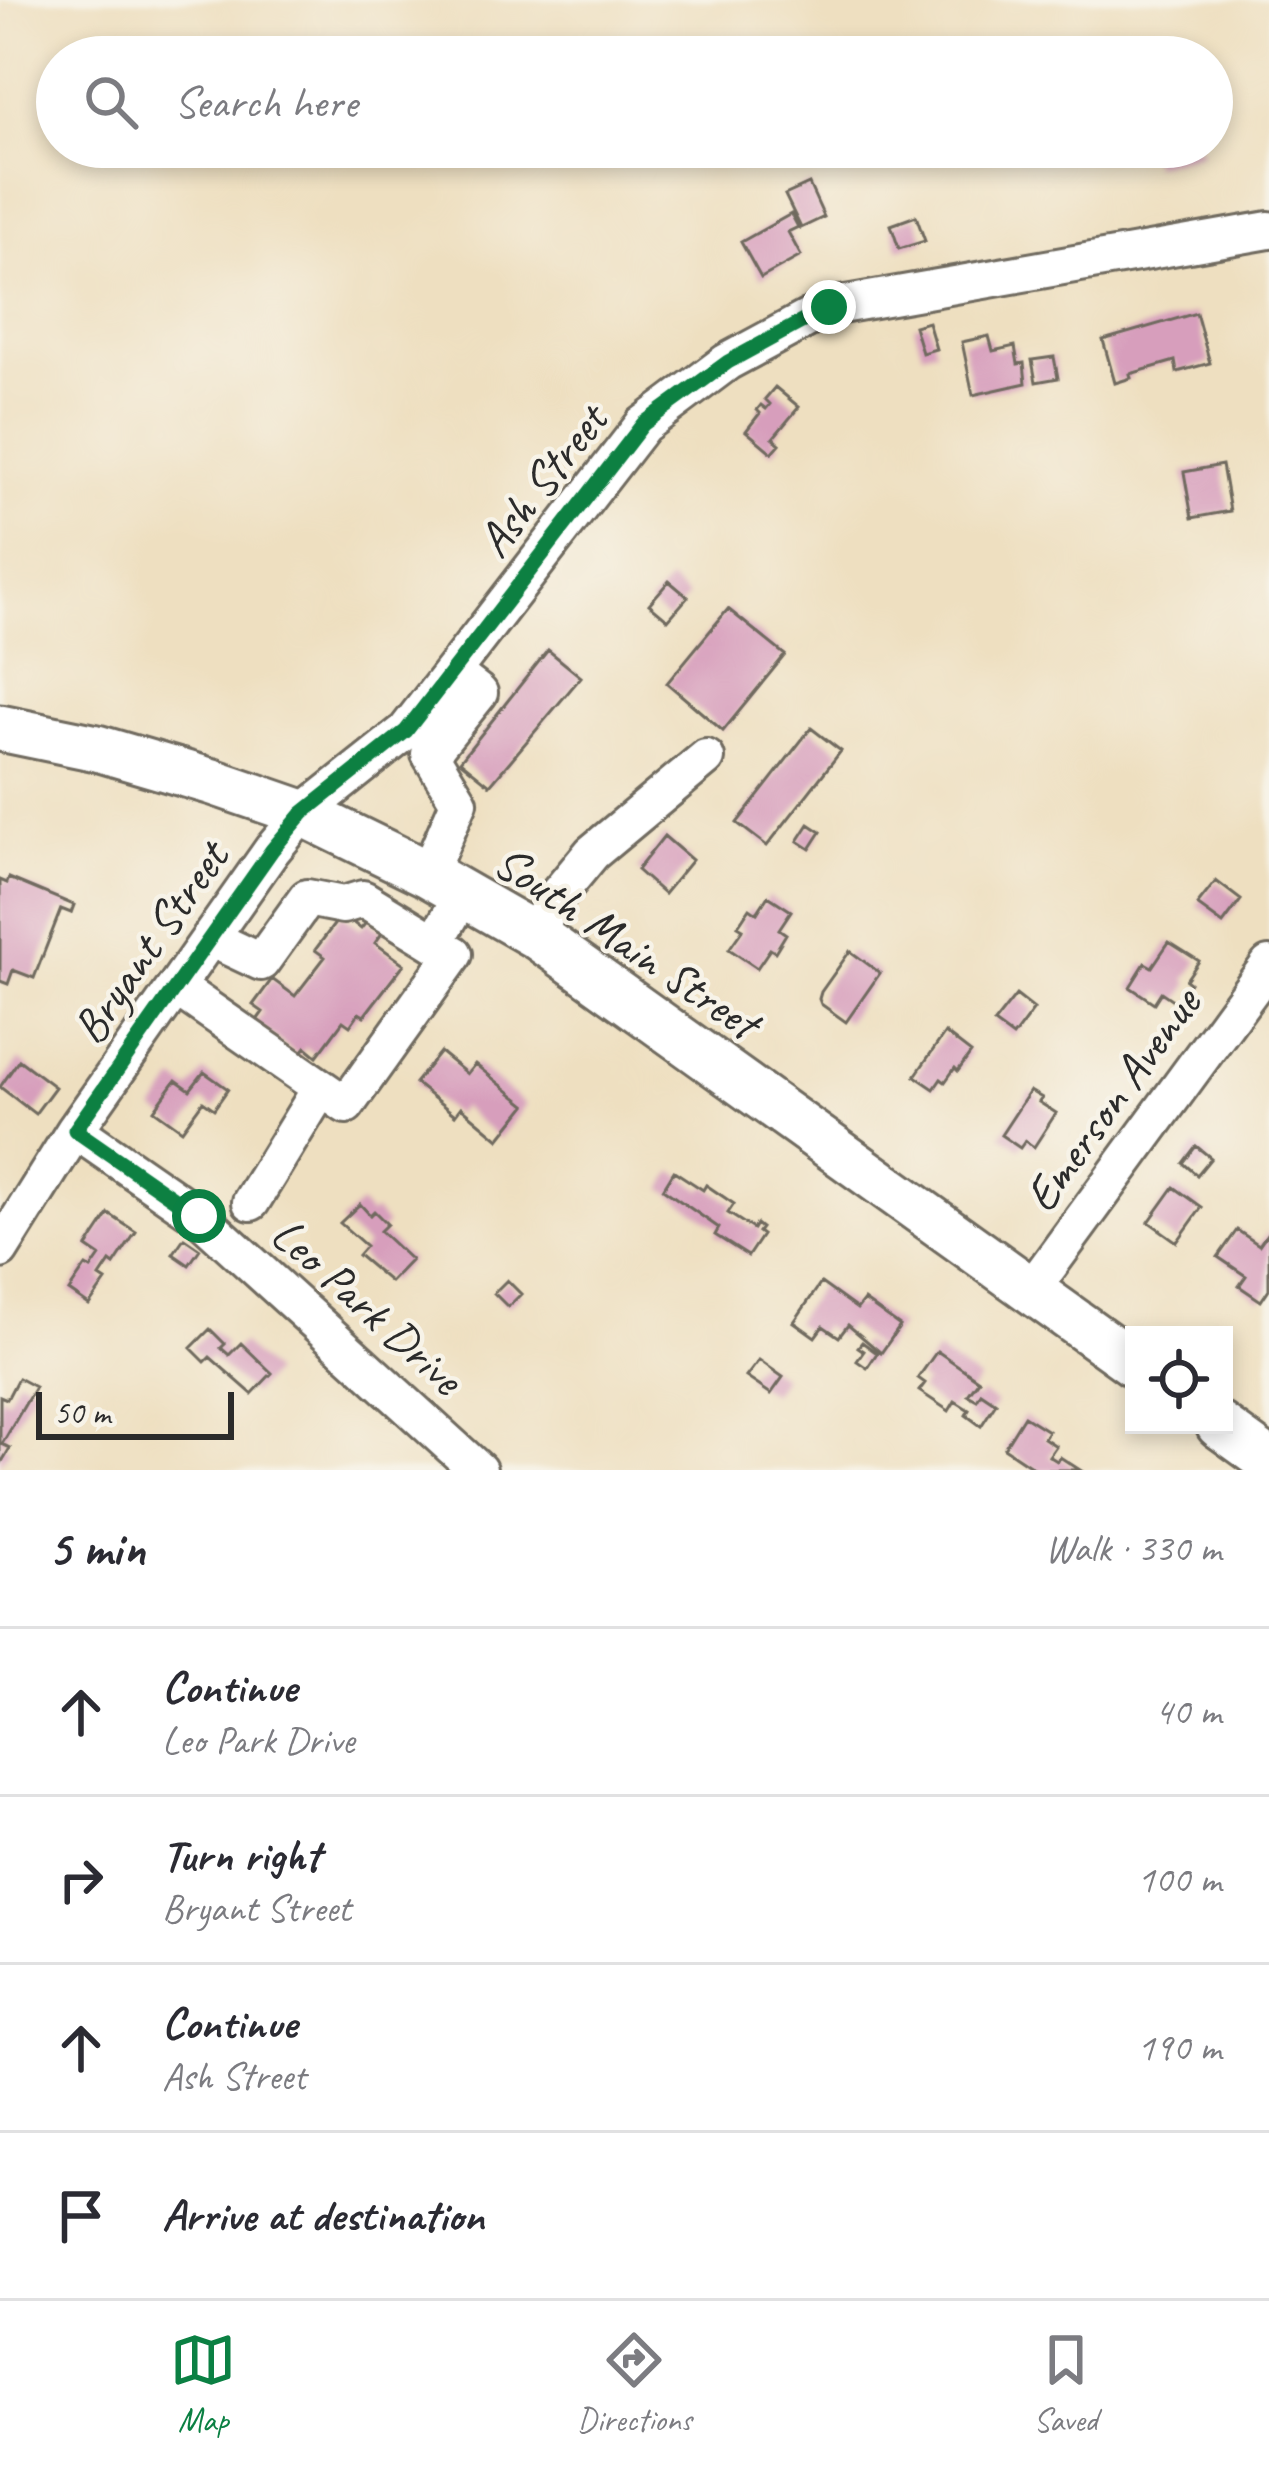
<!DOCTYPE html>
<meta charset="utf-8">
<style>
:root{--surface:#fff;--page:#f7f7f7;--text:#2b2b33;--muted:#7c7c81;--line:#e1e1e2;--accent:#0b8043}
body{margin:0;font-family:Caveat,sans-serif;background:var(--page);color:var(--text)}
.controls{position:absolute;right:36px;bottom:36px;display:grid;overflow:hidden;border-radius:0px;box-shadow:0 6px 18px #0003}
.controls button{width:108px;height:108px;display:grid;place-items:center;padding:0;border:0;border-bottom:3px solid var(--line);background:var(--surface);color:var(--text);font:60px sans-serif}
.scale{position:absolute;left:36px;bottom:30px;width:198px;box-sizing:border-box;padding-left:12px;border:6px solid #2b2b2b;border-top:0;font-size:33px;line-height:42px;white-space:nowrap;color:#2b2b2b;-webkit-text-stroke:9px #f7f3e8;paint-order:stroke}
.stop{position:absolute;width:36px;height:36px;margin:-27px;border:9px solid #0b8043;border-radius:50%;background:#fff}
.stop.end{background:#0b8043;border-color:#fff;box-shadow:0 3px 12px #0008}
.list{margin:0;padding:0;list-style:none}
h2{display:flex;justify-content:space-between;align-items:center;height:156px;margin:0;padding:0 48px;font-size:51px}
h2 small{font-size:39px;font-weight:400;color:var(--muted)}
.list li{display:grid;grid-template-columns:78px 1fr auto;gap:36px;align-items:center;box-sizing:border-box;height:168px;padding:0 48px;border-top:3px solid var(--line)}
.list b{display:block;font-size:45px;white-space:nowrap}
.list p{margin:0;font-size:39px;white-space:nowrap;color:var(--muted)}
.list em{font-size:39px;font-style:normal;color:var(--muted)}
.icon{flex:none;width:66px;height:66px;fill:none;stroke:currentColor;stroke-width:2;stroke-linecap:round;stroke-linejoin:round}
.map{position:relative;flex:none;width:1269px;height:1470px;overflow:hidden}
.search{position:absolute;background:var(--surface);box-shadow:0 6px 18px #0003;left:36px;right:36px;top:36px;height:132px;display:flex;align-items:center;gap:30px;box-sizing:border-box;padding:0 42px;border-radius:66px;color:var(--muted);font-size:45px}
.sheet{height:828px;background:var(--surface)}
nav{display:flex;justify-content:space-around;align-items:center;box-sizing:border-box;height:168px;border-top:3px solid var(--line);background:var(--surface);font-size:33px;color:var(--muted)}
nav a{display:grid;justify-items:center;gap:6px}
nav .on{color:var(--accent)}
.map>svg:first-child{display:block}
.building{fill:#d79ebc}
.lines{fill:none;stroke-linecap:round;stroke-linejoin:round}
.minor-casing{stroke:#6f6a5f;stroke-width:42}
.major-casing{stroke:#6f6a5f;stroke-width:51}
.minor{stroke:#fff;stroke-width:36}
.major{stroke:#fff;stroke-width:45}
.route{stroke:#0b8043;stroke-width:15}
.labels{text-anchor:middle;stroke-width:9;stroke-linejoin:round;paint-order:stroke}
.street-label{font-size:48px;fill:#2b2b2b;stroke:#f7f3e8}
</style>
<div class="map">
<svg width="1269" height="1470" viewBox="0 0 1269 1470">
<rect width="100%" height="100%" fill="#f7f3e8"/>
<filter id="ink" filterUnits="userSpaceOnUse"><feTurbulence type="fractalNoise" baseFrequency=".00833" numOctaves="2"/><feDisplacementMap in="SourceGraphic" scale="24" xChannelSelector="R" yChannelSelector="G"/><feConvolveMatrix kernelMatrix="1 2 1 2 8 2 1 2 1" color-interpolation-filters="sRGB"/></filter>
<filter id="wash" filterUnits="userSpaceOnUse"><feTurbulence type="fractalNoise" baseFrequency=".004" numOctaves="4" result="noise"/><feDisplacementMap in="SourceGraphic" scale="48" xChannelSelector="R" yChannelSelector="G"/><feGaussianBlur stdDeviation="2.7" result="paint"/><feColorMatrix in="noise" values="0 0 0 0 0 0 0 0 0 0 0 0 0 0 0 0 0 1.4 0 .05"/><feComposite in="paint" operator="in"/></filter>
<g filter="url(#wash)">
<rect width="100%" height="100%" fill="#eedfc0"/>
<g id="blocks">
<!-- building -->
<path class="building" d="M1148,147H1200L1202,153L1153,165Z
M809,184L824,217L801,228L785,195Z
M791,214L798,227L788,232L801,256L761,278L741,242Z
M916,216L925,241L899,249L891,225Z
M1196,313L1210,363L1177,372L1175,361L1130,374L1131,378L1115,383L1103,340Z
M928,322L936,349L922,353L914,326Z
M989,336L993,351L1015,346L1018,364L1024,363L1026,383L973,395L962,342Z
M1054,357L1058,378L1036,382L1032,360Z
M775,387L799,407L773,438L780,444L772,453L746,431L760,413L757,410L761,405L766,409L770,404L765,399Z
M1222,465L1230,511L1192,518L1184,472Z
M669,581L688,597L668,620L649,604Z
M728,609L785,655L723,731L667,683Z
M548,650L581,677L490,785L460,761Z
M811,728L841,751L767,846L737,823Z
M809,824L821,832L810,849L798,841Z
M664,836L692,860L664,894L637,870Z
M9,878L74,905L71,913L61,909L34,978L13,970L8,984L0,981V880L7,883Z
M1216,881L1241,900L1223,924L1197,905Z
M768,896L791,911L779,929L786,934L775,952L770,949L757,968L729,949L743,929L738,926L750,908L757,913Z
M342,914L361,929L368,920L383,932L375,943L404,964L364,1016L359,1013L350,1026L343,1021L317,1056L306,1047L299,1056L255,1023L263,1012L253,1005L272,979L295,996L325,957L315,950Z
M1169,942L1199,961L1186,980L1190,983L1177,1003L1161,992L1154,1003L1130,987L1145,963L1152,967Z
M850,951L880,973L846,1022L821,1004L819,999L821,992Z
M1016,995L1034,1009L1013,1037L994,1023Z
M945,1033L971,1053L958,1071L955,1068L945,1082L941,1079L934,1089L915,1076Z
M440,1052L467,1074L475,1064L526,1105L499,1139L461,1107L455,1115L415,1083Z
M19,1060L55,1087L35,1114L0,1087Z
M204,1072L228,1089L214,1109L203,1101L182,1130L154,1110L176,1080L190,1090Z
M1030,1091L1042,1098L1039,1102L1056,1113L1034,1147L1025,1141L1020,1148L1001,1135Z
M1196,1146L1211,1158L1197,1175L1183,1163Z
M674,1171L703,1190L706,1185L734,1204L728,1213L753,1229L756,1224L761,1228L758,1232L762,1235L748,1256L715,1235L719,1228L663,1189Z
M1174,1187L1202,1207L1177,1242L1149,1222Z
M360,1204L370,1215L374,1211L387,1224L380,1231L411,1260L390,1282L358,1255L366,1246L340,1223Z
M109,1214L136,1232L114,1265L110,1262L100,1277L106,1281L89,1305L69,1291L86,1266L91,1269L100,1256L87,1247Z
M1237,1230L1259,1245L1269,1231V1289L1261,1301L1239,1286L1246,1276L1218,1257Z
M184,1238L200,1249L189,1265L173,1254Z
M507,1280L521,1294L508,1307L494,1293Z
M821,1283L857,1309L864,1300L900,1326L881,1353L848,1325L839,1337L823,1326L815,1337L794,1322Z
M210,1329L225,1344L221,1348L229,1355L241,1343L272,1373L252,1394L210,1357L205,1362L191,1348Z
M862,1342L877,1353L867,1368L857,1361L864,1351L858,1347Z
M937,1351L979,1380L968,1395L977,1400L981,1393L996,1403L981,1426L966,1415L969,1410L955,1401L949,1411L919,1391L925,1383L918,1378Z
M759,1360L783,1377L771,1394L746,1377Z
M18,1378L35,1387L2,1444L10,1448L0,1465V1396L7,1399Z
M1024,1416L1048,1431L1044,1438L1056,1446L1049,1456L1057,1461L1060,1457L1080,1470H1037L1004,1448Z"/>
</g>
</g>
<g filter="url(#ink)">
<use href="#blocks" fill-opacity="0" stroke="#6f6a5f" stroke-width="3"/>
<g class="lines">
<defs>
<path id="minor" d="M428,874L459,802L430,754L479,693L453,673
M538,937L549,905L592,853L706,758
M210,938L261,962L307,898L343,905L363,899L435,943
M176,987L346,1105L454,954L435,943L463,894
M75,1130L199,1216L478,1470
M251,1202L321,1088
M0,1250L75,1130L272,850L303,813L406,731L643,425L727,362L829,307L1269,230
M1031,1290L1269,965"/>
<path id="major" d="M0,728L97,748L213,782L303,813L428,874L538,937L1134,1364
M1219,1425L1269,1461"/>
</defs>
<!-- minor casing -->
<use href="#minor" class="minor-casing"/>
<!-- major casing -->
<use href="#major" class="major-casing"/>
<!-- minor -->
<use href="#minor" class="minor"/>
<!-- major -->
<use href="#major" class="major"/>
</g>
</g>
<g class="lines" filter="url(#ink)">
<!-- route -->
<path class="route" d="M199,1216L75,1130L272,850L303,813L406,731L643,424L728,362L829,307"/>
</g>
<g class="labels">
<!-- street labels -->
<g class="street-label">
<text transform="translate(541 480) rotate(-52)" y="17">Ash Street</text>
<text transform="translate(627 941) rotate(34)" y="17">South Main Street</text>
<text transform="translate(149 942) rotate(-55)" y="17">Bryant Street</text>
<text transform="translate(1111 1099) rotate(-54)" y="17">Emerson Avenue</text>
<text transform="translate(368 1305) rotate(42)" y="17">Leo Park Drive</text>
</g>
</g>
</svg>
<div class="controls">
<button><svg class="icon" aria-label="locate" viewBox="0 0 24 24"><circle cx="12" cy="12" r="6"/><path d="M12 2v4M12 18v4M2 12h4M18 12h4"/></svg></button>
</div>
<div class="scale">50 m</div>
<div class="stop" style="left:199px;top:1216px"></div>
<div class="stop end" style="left:829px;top:307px"></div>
<div class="search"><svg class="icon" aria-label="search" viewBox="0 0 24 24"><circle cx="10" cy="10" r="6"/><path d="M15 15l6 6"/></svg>Search here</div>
</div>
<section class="sheet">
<h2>5 min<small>Walk · 330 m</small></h2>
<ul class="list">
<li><svg class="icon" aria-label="ahead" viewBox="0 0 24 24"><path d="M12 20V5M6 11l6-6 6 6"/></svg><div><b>Continue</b><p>Leo Park Drive</p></div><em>40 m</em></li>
<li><svg class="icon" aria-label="right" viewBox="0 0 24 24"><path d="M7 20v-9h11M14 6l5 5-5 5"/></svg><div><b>Turn right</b><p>Bryant Street</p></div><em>100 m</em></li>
<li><svg class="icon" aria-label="ahead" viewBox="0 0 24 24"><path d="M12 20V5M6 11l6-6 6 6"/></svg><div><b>Continue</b><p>Ash Street</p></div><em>190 m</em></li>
<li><svg class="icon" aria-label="arrive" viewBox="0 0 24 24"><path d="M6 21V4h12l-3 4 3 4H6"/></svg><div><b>Arrive at destination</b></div></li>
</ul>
</section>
<nav>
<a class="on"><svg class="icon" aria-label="map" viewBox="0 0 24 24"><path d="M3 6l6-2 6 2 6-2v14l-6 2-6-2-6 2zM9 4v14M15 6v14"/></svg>Map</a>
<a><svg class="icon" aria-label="directions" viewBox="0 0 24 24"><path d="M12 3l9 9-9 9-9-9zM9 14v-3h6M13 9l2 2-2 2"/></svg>Directions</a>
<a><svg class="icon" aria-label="saved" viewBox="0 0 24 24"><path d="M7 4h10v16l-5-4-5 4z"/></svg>Saved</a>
</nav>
